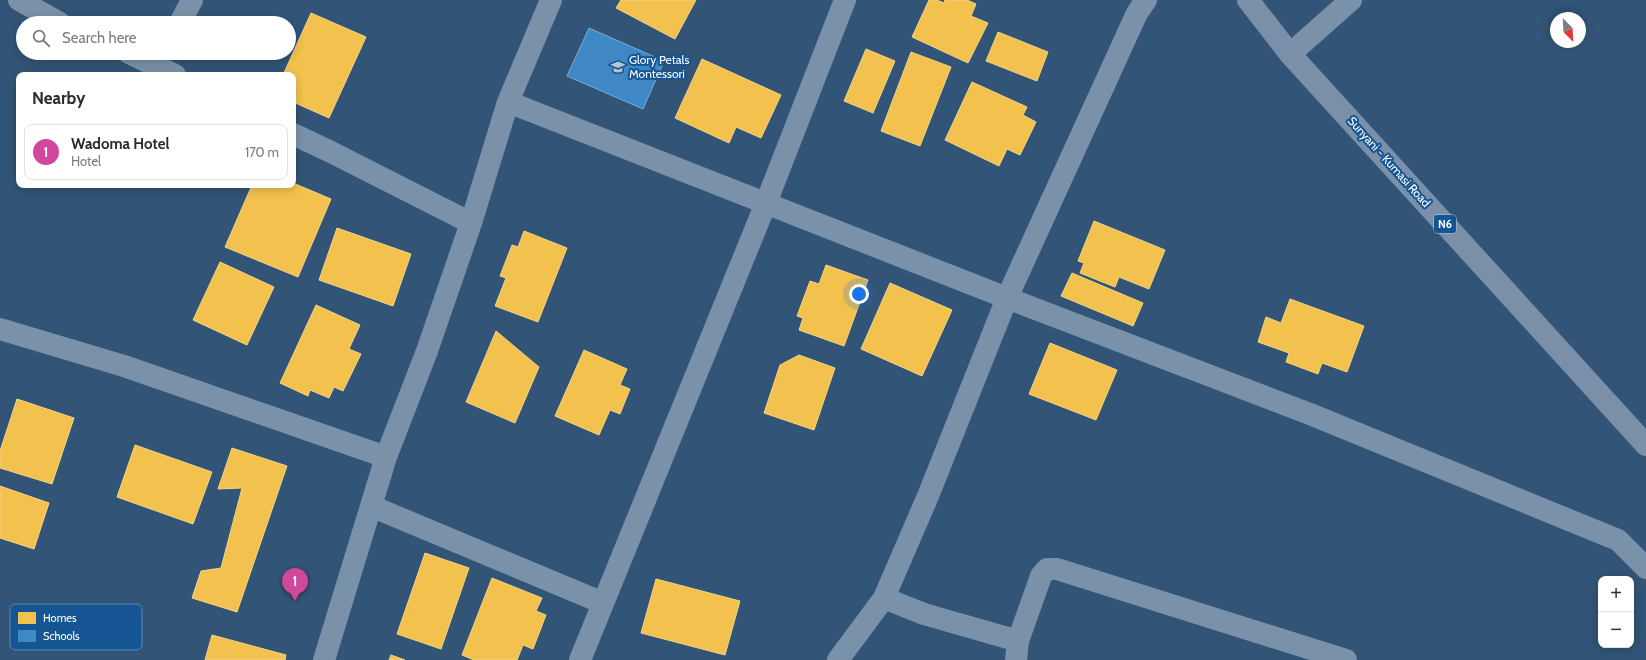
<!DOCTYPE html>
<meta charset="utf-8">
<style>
:root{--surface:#fff;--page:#f7f7f7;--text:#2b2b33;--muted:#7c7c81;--line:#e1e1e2;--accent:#db2777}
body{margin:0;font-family:Cabin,sans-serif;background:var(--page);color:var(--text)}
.controls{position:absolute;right:12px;bottom:12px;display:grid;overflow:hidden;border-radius:8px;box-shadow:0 2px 10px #0003}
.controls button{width:36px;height:36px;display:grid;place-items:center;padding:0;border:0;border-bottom:1px solid var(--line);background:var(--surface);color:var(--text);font:20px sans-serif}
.compass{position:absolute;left:1550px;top:12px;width:36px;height:36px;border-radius:50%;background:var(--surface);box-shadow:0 2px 10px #0003;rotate:156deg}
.you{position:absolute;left:859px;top:294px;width:14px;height:14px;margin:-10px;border:3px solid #fff;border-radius:50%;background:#1a73e8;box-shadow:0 0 0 6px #1a73e833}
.badge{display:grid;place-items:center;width:26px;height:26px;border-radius:50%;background:var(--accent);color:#fff;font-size:13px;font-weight:700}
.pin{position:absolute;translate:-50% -33px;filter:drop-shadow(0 1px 2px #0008)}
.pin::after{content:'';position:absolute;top:21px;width:14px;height:12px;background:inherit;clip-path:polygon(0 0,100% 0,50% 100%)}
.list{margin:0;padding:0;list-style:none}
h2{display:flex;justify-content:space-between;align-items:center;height:52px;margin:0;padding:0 16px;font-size:17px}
h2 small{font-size:13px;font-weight:400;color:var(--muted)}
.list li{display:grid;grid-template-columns:26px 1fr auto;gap:12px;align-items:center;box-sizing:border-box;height:56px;margin:0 8px 8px;padding:0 8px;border:1px solid var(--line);border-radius:8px}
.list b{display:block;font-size:15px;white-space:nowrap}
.list p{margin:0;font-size:13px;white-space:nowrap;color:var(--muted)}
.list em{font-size:13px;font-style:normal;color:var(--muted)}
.icon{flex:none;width:22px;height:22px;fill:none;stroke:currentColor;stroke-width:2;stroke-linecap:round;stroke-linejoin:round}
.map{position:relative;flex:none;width:1646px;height:660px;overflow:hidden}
.search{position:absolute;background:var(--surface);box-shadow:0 2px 10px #0003;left:16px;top:16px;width:280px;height:44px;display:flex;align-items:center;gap:10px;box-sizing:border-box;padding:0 14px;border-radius:22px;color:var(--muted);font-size:15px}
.panel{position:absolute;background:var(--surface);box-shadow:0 2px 10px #0003;left:16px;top:72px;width:280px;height:116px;border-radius:8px}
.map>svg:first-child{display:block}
.homes{fill:#f2c14e;stroke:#f6d483}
.schools{fill:#3f88c5;stroke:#79acd6}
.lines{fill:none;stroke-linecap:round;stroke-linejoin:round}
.minor{stroke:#7a92a9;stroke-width:22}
.major{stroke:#7990a8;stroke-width:22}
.labels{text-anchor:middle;stroke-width:4;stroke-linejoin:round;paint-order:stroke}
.shield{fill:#155593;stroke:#b9ccdf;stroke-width:1}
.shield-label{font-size:11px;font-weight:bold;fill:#fff}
.poi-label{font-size:12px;fill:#fff;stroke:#155593;text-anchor:start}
.street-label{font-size:12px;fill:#fff;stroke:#155593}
.key{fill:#155593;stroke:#5b88b3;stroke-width:1}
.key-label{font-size:11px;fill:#fff}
</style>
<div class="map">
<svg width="1646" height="660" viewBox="0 0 1646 660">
<rect width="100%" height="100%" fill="#325476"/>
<!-- homes -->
<path class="homes" d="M621,0H696L675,39L616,8Z
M929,0H937L944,3L945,0H967L976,4L971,16L988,23L968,63L912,37Z
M311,13L366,37L329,118L293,102V75H283Z
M998,32L1048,52L1037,81L986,61Z
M866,49L895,61L873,113L844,101Z
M911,52L951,67L920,146L881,131Z
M702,59L781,95L761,138L736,127L729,143L675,118Z
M972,82L1027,107L1023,115L1036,122L1020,155L1007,149L999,166L945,140Z
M293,183L331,199L298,277L225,247L252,185H293Z
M1094,221L1165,250L1149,289L1119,277L1115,287L1080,273L1084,263L1078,261Z
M337,228L411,254L393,306L319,280Z
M524,231L567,248L538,322L495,306L506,278L500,276L512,245L518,247Z
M220,262L274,287L247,345L193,320Z
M826,265L868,280L844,346L799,330L803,318L797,316L810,281L819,284Z
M1072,273L1143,303L1133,326L1061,296Z
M890,283L952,310L922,376L861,349Z
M1290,299L1364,326L1347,372L1322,363L1318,374L1286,362L1289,353L1258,342L1266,317L1281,323Z
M316,305L360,325L349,349L361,354L343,391L334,387L329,398L310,390L308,396L280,383Z
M496,331L539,367L515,423L466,402Z
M1050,343L1117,370L1096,420L1029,394Z
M584,350L627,369L620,385L630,389L620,414L610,410L599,435L555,416Z
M799,355L835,368L814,430L764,413L780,365Z
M17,399L74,418L52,484L0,468V451Z
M135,445L212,472L193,524L117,497Z
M232,448L287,466L237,612L192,598L201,571L221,568L242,488L218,489Z
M0,486L49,503L34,549L0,538Z
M425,553L469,568L441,649L397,634Z
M492,578L542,598L536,611L546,615L533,649L523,645L517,660H474L462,655Z
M656,579L740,601L725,655L641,633Z
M212,635L286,655L285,660H205Z
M391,655L405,660H389Z"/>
<!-- schools -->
<path class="schools" d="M589,28L664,61L643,109L567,76Z"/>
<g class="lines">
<!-- minor -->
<path class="minor" d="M19,0L60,23
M180,23L192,0
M129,53L175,75
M1290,54L1351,0
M508,102L1007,298L1310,414L1618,540L1646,568
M293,134L331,152L471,223
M0,329L124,366L386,457
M371,506L603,603
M884,598L924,614L1018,641
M324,660L386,457L427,351L471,223L508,102L551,0
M580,660L766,203L845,0
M838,660L884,598L928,496L1007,298L1137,13L1146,0
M1016,660L1018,641L1041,576L1047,569H1057L1346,660"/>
<!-- major -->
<path class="major" d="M1248,0L1290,54L1646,445"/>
</g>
<!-- icons -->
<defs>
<symbol id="school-bare" viewBox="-9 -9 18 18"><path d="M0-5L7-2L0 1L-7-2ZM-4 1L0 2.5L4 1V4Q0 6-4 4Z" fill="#b7c3cf" stroke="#155593" stroke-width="2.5" paint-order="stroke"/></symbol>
</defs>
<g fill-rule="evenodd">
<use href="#school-bare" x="608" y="57" width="20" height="20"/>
</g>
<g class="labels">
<!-- shield labels -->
<rect class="shield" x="1434" y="215" width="22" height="18" rx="3"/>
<g class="shield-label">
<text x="1445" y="228">N6</text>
</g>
<!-- poi labels -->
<g class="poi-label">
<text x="629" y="64">Glory Petals<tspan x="629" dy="14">Montessori</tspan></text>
</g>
<!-- street labels -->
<g class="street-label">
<text transform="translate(1389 162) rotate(48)" y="4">Sunyani - Kumasi Road</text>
</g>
</g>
<!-- legend -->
<rect x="10" y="604" width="132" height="46" rx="6" class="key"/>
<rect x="18" y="612" width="18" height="12" fill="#f2c14e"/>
<rect x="18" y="630" width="18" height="12" fill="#3f88c5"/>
<g class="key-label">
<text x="43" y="622">Homes</text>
<text x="43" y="640">Schools</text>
</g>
</svg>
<div class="controls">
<button>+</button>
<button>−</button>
</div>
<svg class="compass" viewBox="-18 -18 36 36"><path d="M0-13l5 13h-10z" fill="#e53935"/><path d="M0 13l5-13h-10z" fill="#7c7c81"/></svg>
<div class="you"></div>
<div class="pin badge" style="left:295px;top:601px;background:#d1479c">1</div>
<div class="search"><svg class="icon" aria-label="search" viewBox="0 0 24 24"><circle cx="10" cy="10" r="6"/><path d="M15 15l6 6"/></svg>Search here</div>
<section class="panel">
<h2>Nearby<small></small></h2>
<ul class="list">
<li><span class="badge" style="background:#d1479c">1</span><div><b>Wadoma Hotel</b><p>Hotel</p></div><em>170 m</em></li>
</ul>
</section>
</div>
